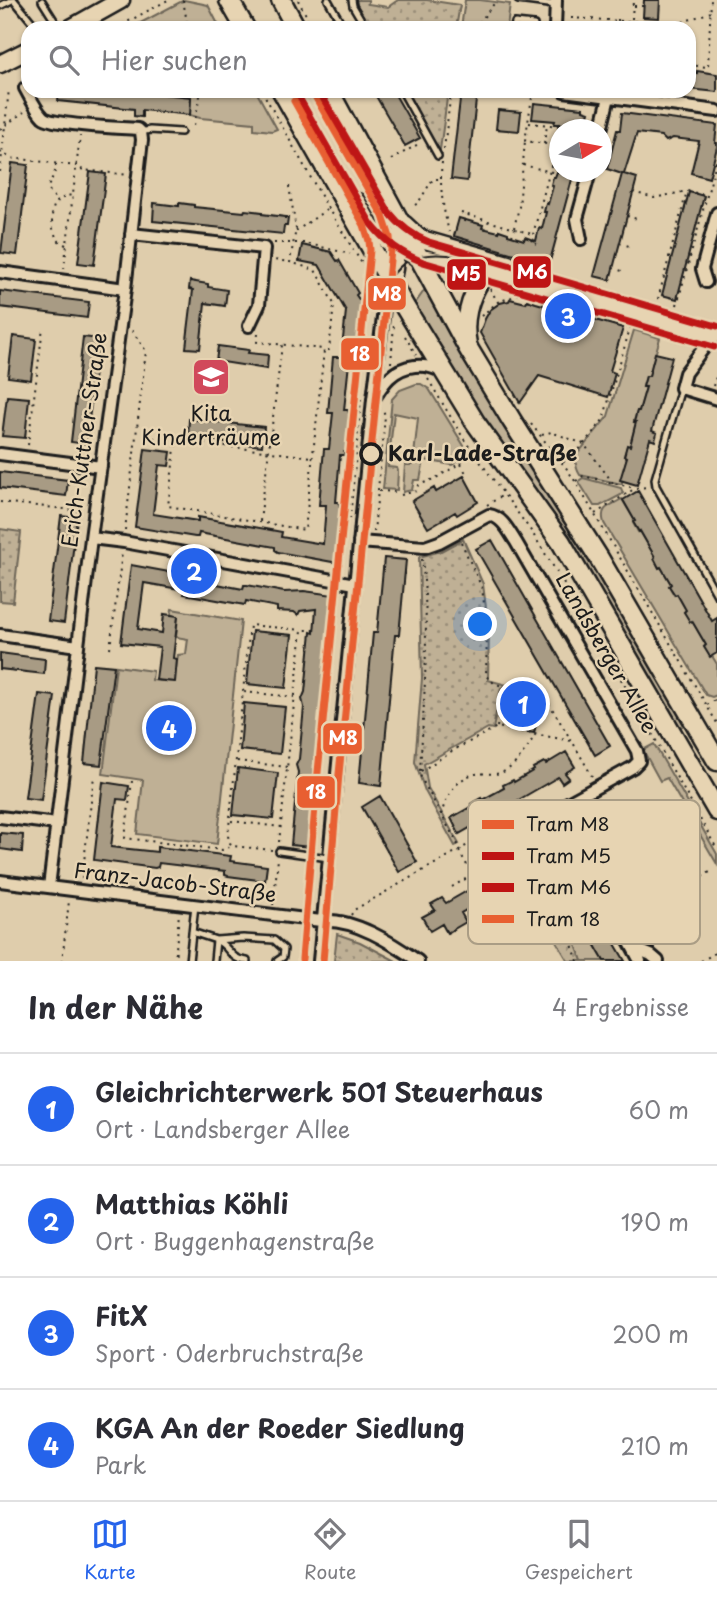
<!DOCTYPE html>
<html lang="de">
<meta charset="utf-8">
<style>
:root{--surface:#fff;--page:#f2f2f3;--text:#2b2b33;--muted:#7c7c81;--line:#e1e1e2;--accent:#2563eb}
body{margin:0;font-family:"Playpen Sans",sans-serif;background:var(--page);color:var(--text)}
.compass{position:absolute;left:549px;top:119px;width:63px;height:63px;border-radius:50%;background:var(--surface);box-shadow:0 2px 5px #0004;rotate:80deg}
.you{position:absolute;left:481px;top:625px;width:24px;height:24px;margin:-18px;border:5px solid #fff;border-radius:50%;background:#1a73e8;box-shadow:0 0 0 10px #1a73e833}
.badge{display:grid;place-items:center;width:46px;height:46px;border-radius:50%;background:var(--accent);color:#fff;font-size:23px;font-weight:700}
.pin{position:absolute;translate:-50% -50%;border:4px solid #fff;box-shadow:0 2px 7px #0006}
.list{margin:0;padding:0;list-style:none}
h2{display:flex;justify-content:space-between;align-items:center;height:91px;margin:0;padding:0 28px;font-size:30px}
h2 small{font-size:23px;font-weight:400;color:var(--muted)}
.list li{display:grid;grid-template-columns:46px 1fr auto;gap:21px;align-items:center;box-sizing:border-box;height:112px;padding:0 28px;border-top:2px solid var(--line)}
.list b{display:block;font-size:26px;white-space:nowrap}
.list p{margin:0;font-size:23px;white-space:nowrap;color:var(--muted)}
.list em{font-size:23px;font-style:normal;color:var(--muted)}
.icon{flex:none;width:38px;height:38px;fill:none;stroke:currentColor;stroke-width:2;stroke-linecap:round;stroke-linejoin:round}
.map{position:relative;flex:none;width:717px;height:961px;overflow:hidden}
.search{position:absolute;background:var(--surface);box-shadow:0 2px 5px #0004;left:21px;right:21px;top:21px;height:77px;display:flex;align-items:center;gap:18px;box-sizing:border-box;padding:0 24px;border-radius:21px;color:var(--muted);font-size:26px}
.sheet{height:539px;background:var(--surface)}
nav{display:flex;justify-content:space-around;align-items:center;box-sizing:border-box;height:98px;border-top:2px solid var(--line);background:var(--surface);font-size:19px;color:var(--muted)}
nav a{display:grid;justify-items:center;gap:4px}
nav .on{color:var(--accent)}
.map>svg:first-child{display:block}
.green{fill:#bfb095;stroke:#6e6658;stroke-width:2}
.park{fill:url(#park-dots);stroke:#6e6658;stroke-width:2}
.building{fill:#a89b84;stroke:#1c1c1c;stroke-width:2}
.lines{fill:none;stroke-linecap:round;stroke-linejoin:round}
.lane-casing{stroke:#1c1c1c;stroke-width:10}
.street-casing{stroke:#1c1c1c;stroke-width:16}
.secondary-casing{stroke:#1c1c1c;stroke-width:21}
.primary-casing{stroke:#1c1c1c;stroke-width:23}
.path{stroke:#1c1c1c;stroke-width:2;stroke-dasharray:2 5;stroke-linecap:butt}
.lane{stroke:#e7d4b2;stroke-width:5}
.street{stroke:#e7d4b2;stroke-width:10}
.secondary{stroke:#e7d4b2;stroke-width:16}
.primary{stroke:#e7d4b2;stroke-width:18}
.tram{stroke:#1c1c1c;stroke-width:2}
.tram-1-casing{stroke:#e7d4b2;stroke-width:12}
.tram-2-casing{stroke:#e7d4b2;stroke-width:12}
.tram-3-casing{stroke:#e7d4b2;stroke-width:12}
.tram-4-casing{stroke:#e7d4b2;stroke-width:12}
.tram-1{stroke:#e85f31;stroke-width:7}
.tram-2{stroke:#be1414;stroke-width:7}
.tram-3{stroke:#be1414;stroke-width:7}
.tram-4{stroke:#e85f31;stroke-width:7}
.stop-dot{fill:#e7d4b2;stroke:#1c1c1c;stroke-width:3.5}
.labels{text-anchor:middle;stroke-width:5;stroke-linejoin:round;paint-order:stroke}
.poi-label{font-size:21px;fill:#1c1c1c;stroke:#e7d4b2}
.street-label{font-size:21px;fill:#1c1c1c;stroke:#e7d4b2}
.stop-label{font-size:21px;font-weight:bold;fill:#1c1c1c;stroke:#e7d4b2;text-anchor:start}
.key{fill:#e7d4b2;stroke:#aa9d85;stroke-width:2}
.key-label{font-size:19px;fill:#1c1c1c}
.line-badge{stroke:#e7d4b2;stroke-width:2.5}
.badge-label{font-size:19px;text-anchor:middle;font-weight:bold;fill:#fff}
</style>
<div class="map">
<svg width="717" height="961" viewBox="0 0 717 961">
<defs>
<pattern id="park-dots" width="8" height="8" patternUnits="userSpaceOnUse" patternTransform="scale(1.75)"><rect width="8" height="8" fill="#bfb095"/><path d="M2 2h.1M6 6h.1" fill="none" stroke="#9a8e79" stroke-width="1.8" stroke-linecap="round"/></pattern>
</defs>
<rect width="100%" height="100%" fill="#dfcdac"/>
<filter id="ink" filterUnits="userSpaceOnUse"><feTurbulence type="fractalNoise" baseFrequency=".0143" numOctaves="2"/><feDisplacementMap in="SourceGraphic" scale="14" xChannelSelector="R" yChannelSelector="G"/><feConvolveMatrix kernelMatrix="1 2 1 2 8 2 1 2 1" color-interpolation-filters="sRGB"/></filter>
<g filter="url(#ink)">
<!-- green -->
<path class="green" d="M184,0L208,5L220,28H131Z
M465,0H480L510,4L507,28H461Z
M134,91H256L277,129L272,131L254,129V123L200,118L190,115L191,97Z
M426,288L593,564L686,724L679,728L471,401L414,305Z
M634,330L660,338L649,376H646L643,386L646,387L639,411H637L634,421L636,422L630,446H627L624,456L627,457L621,480L622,481V484L580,475C576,469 575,464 576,456L608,416Z
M416,384H421L429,389L469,454L452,465L424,460L420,480H414L412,490L403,492L405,465H413L418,418L394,413L388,467L397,468L398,471L397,490L383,489L392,399L400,390Z
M583,478L621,488L623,493L621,495L600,506H594L579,482L580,480Z
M622,499L635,521L633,523L638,532L640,531L655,557L654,559L659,568L661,567L671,584L669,586L674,595L677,594L686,610L684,612L692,621L706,645L704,647L710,656H712L717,664V695L712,697L706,695L604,523C599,507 610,506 622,499Z
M172,609L241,621L217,844L137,834L143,780L103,774L116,666L153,671L152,680L174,682L178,655L186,654L188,639L176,637L178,617L171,615Z
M654,744L717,854V864L667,778L660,781L643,750Z
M535,840L604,961H582L564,914L526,845Z"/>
<!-- park -->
<path class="park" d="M356,0H368V4L388,7L398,0H427L460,5L456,28H369L357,5Z
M404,91H448L440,150H437Z
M0,529L21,532L13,602L0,601Z
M463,539L483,584L489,631L488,680L507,685L501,688L493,729L488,728L424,764L428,788L459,844L455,846L425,791L415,762L422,678L419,557L441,551Z
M526,845L564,914L582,961H568L526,890L530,887L527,883L524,885L507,857Z
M337,934L360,942L396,961H334Z"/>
<!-- building -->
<path class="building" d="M644,0H660L659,18L643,17Z
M697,71L717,74V92L689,89V72L697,73Z
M59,91H134L191,97L190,115L142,110V117L134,116V109L58,101Z
M373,91H393L420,138L405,146Z
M461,91H477L467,181L451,179Z
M534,103L583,108V110L589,112L584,130H569L570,124H554L555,121L532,119Z
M498,110L521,112L519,131L496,129Z
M622,113L717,125L715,143H717V147L709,178L691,173L699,141L673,138L666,141L661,136L637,133L624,174L637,178L610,280L594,276L622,174L607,169L617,130H620Z
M12,163L28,165L17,255L1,253Z
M90,172L106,174L94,265L78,263Z
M557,172H574L550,261L544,260V263L454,236L459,218L483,225L482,228L499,232V230L508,233V235L524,240L525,237L536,241L539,228L542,229L546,212H544L546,203L548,204L553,186L551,185L553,177H555Z
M689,192L704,196L677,299L662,295Z
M154,203L179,206V203L194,205V207L244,212L245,210L262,212V214L285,217V218H288L287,226H284L283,234L153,221Z
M302,245L331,252L337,261L339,260L358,293L356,295L363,305L357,359L353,360V363H349L344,410H348L349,414L346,452H344V455H340L336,502H339V506L343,507L338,563L278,552L275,550V547L199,533L198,537H195L135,527L145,449L171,452L169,466L159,465L153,514L198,521V517L282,532L281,537L323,544L326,505H319L324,449H329L333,413H328L333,357H341L346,311L319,265L299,261Z
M190,281L208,284V287L227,290L225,306L205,303L200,349L186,348L193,290L189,289Z
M0,291L89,302L87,318L0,307Z
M510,299L526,303L527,300L536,303L623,328L610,371L615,373L608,397L539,376L520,403L480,333L485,319L490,310L500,303L509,301Z
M13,336L36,339L31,380L8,377Z
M83,337L99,339L86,444L71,442Z
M218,346L249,350L248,353L268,355L267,369L216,361Z
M655,353L672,357L652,431L657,433L655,441L650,439L637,485L620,480L627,457L624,456L627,445L630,446L636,422H634L637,411H639L646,387H643L646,376H649Z
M7,396L29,398L25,438L2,436Z
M189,419L264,427L262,446L188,438Z
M0,472L68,480L66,496L0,488Z
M464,476L478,502L457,515L455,512L428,528L412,501L434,488L436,492Z
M638,491L712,621L717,618V653L710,657L704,647L706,645L692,621L690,622L684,612L686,610L677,594L675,595L669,586L671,584L661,567L659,568L654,558L655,557L640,531L639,532L633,522L635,521L623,500Z
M61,516L77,518L64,623L48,621Z
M492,540L610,746L595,755L476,549Z
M384,558L406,560L399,635H395L381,786L359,783L373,633H377Z
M131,565L191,576V579L243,589L244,585H247L284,592L304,591L334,595L310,847L291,845L298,772L296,765L299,759L304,707L302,699L305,692L311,632L314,633L316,609L300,611L298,615L294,612L277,611V607L246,601L245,605L184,594L185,590L144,583L138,629L162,633L164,614L178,616L173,658L177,659L175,682L156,680L160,647L121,643Z
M252,631L292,635L286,688L247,684Z
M0,653L45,659L44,674L0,669Z
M94,664L114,666L101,765L84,763Z
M507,692L542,700L534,733L527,732L531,714L503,708Z
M39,694L55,696L41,800L25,798Z
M244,703L285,707L280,754L240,750Z
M566,752L575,767L565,773L569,778L562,783L558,777L508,806L516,820L510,824L501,810L459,834L451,818L472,806L471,804L481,798L482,800L504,788L503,785L513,780L514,782L534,770L533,768L544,762L546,764Z
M238,768L278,773L273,819L233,815Z
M103,782L129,786L127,800L117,799L111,847L157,852V847L231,856L230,861L267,866L265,881L228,876L225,875V871L159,863L158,867L155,868L94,860Z
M380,796L417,862L399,872L362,807Z
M0,833L23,835L22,852L0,849Z
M555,841L625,961H604L540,850Z
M512,865L520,879L510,885L513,891L503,897L500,891L461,913L466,922L447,933L442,924L430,931L422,917L435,910L431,904L442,898L446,903Z"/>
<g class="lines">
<defs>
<path id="lane" d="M14,0L37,28
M328,0L344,28
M352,0L353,6L366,28
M518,0L556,5
M42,1L59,28
M0,6L12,0
M514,28L515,23L534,25V28
M402,91L438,156
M141,132L150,130L181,132
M681,388L655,479L656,486L717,595
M279,851L329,858
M192,932L216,940L243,938L274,940L284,949L283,957L277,961
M189,961L195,905
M214,961L216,940C231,947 228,959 247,961"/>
<path id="street" d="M555,28L556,0
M25,88C30,97 36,110 43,117C52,125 122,128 138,129L141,132L142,140L125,289L91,538L49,887
M564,91L717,111
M601,130L609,97
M131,234L264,248L259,305L249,326
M581,239L577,219L590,172
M0,272L125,289
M706,282L702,269L717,213
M708,332L703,349L685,373L681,388L717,399
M375,397C379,391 383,384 389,378C403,364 426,362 442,372
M0,454L101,467
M91,538L124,542L355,584
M359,542L425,547L439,542L489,515C503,517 509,532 516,542L637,751L639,761L633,767L566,804L561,809L560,815L640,961
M0,635L78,646
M0,817L57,824
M0,881L321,921C354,918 392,943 418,961
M634,948L651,955L658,961
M319,961L373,399L385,301L391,284"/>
<path id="secondary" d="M71,28L121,0
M0,64L28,50
M342,198L357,202L372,229L390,243L420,258L452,263L504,278L528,279L717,334
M404,224L417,236L425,240L508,264L528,279
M391,284L394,269L397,238
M468,344C463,322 469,298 482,279L494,275"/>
<path id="primary" d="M229,0L245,28
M281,0L296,28
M282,91L406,309L475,422L561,542L717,811
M329,91L468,348L512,421L599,558L717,761"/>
</defs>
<!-- lane casing -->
<use href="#lane" class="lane-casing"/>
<!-- street casing -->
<use href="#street" class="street-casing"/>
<!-- secondary casing -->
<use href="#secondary" class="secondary-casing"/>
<!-- primary casing -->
<use href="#primary" class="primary-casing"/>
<!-- path -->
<path class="path" d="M183,0L188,28
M298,0L313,28
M634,6H644
M571,18L677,24L711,12
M632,19L633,0
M116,28L168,0
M475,28L497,0
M618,28V19
M689,65L708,67L711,0
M262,91L329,210L369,275
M533,91L525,141L560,146
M529,123L561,126L560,130
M194,125L200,96L199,91
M0,129L24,112
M544,144L547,126
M444,149L451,91
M0,152L11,158L77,166L83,170L129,175
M391,160L420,143
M442,162C439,186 443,208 449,232
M56,164C56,176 49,180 48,189L58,202
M523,165L556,173
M0,172L9,89
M289,186L296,229L290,261
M633,192L654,198L687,191L706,195
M415,205L418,203L433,179H439
M461,213L532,234
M627,216L637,219
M464,222L465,215
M514,228L519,207L525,141
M485,229L488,222
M296,231L326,210
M512,236L514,229
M274,243H305L350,254
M620,243L629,246
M537,244L531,242L560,132
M66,245C62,243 59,242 57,238C51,230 50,210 56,203C61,198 66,196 72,195
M613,268L622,271
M64,269L80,136
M490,289L498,302
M658,299L687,191
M677,305L717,159
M481,316L498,302L520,294
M258,334L257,342L323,349
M405,336L416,355
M391,363L394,324
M428,379L465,441L531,531L553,566L631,696L717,849
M713,386L717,374
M531,424L567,469L575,481L717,723
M542,435L551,432L584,444L613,483
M153,438L176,440L168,506L305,530L324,350H329L334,304L315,270L290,262L274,260
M176,440L312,457
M28,445L43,327
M563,462L574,456L603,420L631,325
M461,464L466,473
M576,481L583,476L635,488L648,487
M379,491L399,492
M401,495L417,491L419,485L436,478L474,455
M0,502L82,511
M487,505L503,495
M595,514L634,489
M350,519L361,399
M260,521L282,345
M125,530L146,351L131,329
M374,532L385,416L383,409
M461,542L482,588L487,628L486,676L494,683L504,687
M422,559C430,629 424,701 420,771L421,778L461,850
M110,648L122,553
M244,692L294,697
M707,705L717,699
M497,727L504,687L544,695L571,740
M237,761L287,767
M421,771L452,751L497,727L572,741L592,776
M132,781L125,838L222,850L232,846
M582,806L588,817L592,819
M441,815C446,797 456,778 475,774C484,772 494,776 503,772C518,765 527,748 535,735
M231,821L281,827
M510,821L562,917L578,961
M279,842L302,630H314
M272,850L233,846L230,843L228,836L250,625L302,630
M459,851L472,874
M592,852L672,807
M82,879L94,776
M452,887L553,827
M273,905L278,859
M351,915L354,910L543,802
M630,920L710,872
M62,961L69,901
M175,961L179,913
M701,961L717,952"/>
<!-- lane -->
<use href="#lane" class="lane"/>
<!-- street -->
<use href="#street" class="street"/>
<!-- secondary -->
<use href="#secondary" class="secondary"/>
<!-- primary -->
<use href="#primary" class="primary"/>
<!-- tram -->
<path class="tram" d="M381,305C391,259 417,249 461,257"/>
<defs>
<path id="tram-1" d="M312,91L383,216L390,237L391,250L339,774L323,961"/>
<path id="tram-2" d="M298,96L371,224C385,242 402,254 423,262L714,347"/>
<path id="tram-3" d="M319,91L389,212C400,226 413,236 429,242L717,326"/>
<path id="tram-4" d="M294,101L364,225L369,241L370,250L318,772L302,959"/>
</defs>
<!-- tram-1 casing -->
<use href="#tram-1" class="tram-1-casing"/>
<!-- tram-2 casing -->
<use href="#tram-2" class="tram-2-casing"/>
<!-- tram-3 casing -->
<use href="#tram-3" class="tram-3-casing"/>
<!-- tram-4 casing -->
<use href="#tram-4" class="tram-4-casing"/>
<!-- tram-1 -->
<use href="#tram-1" class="tram-1"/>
<!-- tram-2 -->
<use href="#tram-2" class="tram-2"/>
<!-- tram-3 -->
<use href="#tram-3" class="tram-3"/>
<!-- tram-4 -->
<use href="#tram-4" class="tram-4"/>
</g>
</g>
<!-- icons -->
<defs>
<symbol id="school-square" viewBox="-11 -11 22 22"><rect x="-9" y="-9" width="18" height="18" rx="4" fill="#d1495b" stroke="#e7d4b2"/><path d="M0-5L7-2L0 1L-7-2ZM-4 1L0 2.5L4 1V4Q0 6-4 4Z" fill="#fff"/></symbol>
</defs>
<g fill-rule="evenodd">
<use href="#school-square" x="189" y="355" width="44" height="44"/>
</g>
<!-- markers -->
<circle class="stop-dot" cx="371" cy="454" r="10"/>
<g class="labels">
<!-- poi labels -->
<g class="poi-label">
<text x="211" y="421">Kita<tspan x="211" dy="24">Kinderträume</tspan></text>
</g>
<!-- street labels -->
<g class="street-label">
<text transform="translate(85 440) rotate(-82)" y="7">Erich-Kuttner-Straße</text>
<text transform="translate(606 653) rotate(60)" y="7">Landsberger Allee</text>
<text transform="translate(175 883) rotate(7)" y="7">Franz-Jacob-Straße</text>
</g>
<!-- stop labels -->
<g class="stop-label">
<text x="388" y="461">Karl-Lade-Straße</text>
</g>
</g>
<!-- legend -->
<rect x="468" y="800" width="232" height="144" rx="10" class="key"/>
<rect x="482" y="820" width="32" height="9" fill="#e85f31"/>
<rect x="482" y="852" width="32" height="8" fill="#be1414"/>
<rect x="482" y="883" width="32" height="9" fill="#be1414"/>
<rect x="482" y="915" width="32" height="8" fill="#e85f31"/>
<g class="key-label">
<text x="526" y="831">Tram M8</text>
<text x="526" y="863">Tram M5</text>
<text x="526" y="894">Tram M6</text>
<text x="526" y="926">Tram 18</text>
</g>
<g class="line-badge">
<rect x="512" y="255" width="40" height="34" rx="7" fill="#be1414"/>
<rect x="446" y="258" width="41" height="33" rx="7" fill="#be1414"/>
<rect x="367" y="277" width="40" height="34" rx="7" fill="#e85f31"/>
<rect x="340" y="337" width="40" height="34" rx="7" fill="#e85f31"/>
<rect x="322" y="722" width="41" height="33" rx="7" fill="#e85f31"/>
<rect x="296" y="775" width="40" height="34" rx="7" fill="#e85f31"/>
</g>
<g class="badge-label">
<text x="532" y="279">M6</text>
<text x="466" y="281">M5</text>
<text x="387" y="301">M8</text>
<text x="360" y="361">18</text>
<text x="343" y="745">M8</text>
<text x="316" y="799">18</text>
</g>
</svg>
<svg class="compass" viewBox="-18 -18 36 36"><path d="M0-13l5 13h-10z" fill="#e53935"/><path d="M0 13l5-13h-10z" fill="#7c7c81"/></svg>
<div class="you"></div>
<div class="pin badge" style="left:523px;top:704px">1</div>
<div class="pin badge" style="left:194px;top:571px">2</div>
<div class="pin badge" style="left:568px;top:316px">3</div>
<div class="pin badge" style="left:169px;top:728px">4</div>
<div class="search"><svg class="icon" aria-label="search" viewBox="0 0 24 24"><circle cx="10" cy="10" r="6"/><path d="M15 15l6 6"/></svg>Hier suchen</div>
</div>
<section class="sheet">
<h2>In der Nähe<small>4 Ergebnisse</small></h2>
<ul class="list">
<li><span class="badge">1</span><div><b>Gleichrichterwerk 501 Steuerhaus</b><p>Ort · Landsberger Allee</p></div><em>60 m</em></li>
<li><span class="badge">2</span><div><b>Matthias Köhli</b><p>Ort · Buggenhagenstraße</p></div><em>190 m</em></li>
<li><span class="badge">3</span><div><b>FitX</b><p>Sport · Oderbruchstraße</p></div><em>200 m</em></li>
<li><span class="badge">4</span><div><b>KGA An der Roeder Siedlung</b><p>Park</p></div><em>210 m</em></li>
</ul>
</section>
<nav>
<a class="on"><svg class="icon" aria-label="map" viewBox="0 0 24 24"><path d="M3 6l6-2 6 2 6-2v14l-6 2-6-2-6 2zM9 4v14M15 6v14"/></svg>Karte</a>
<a><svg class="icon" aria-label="directions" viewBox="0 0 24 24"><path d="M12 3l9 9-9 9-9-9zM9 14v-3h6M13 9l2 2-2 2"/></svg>Route</a>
<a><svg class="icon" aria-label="saved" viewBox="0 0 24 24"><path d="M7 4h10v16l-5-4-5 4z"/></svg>Gespeichert</a>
</nav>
